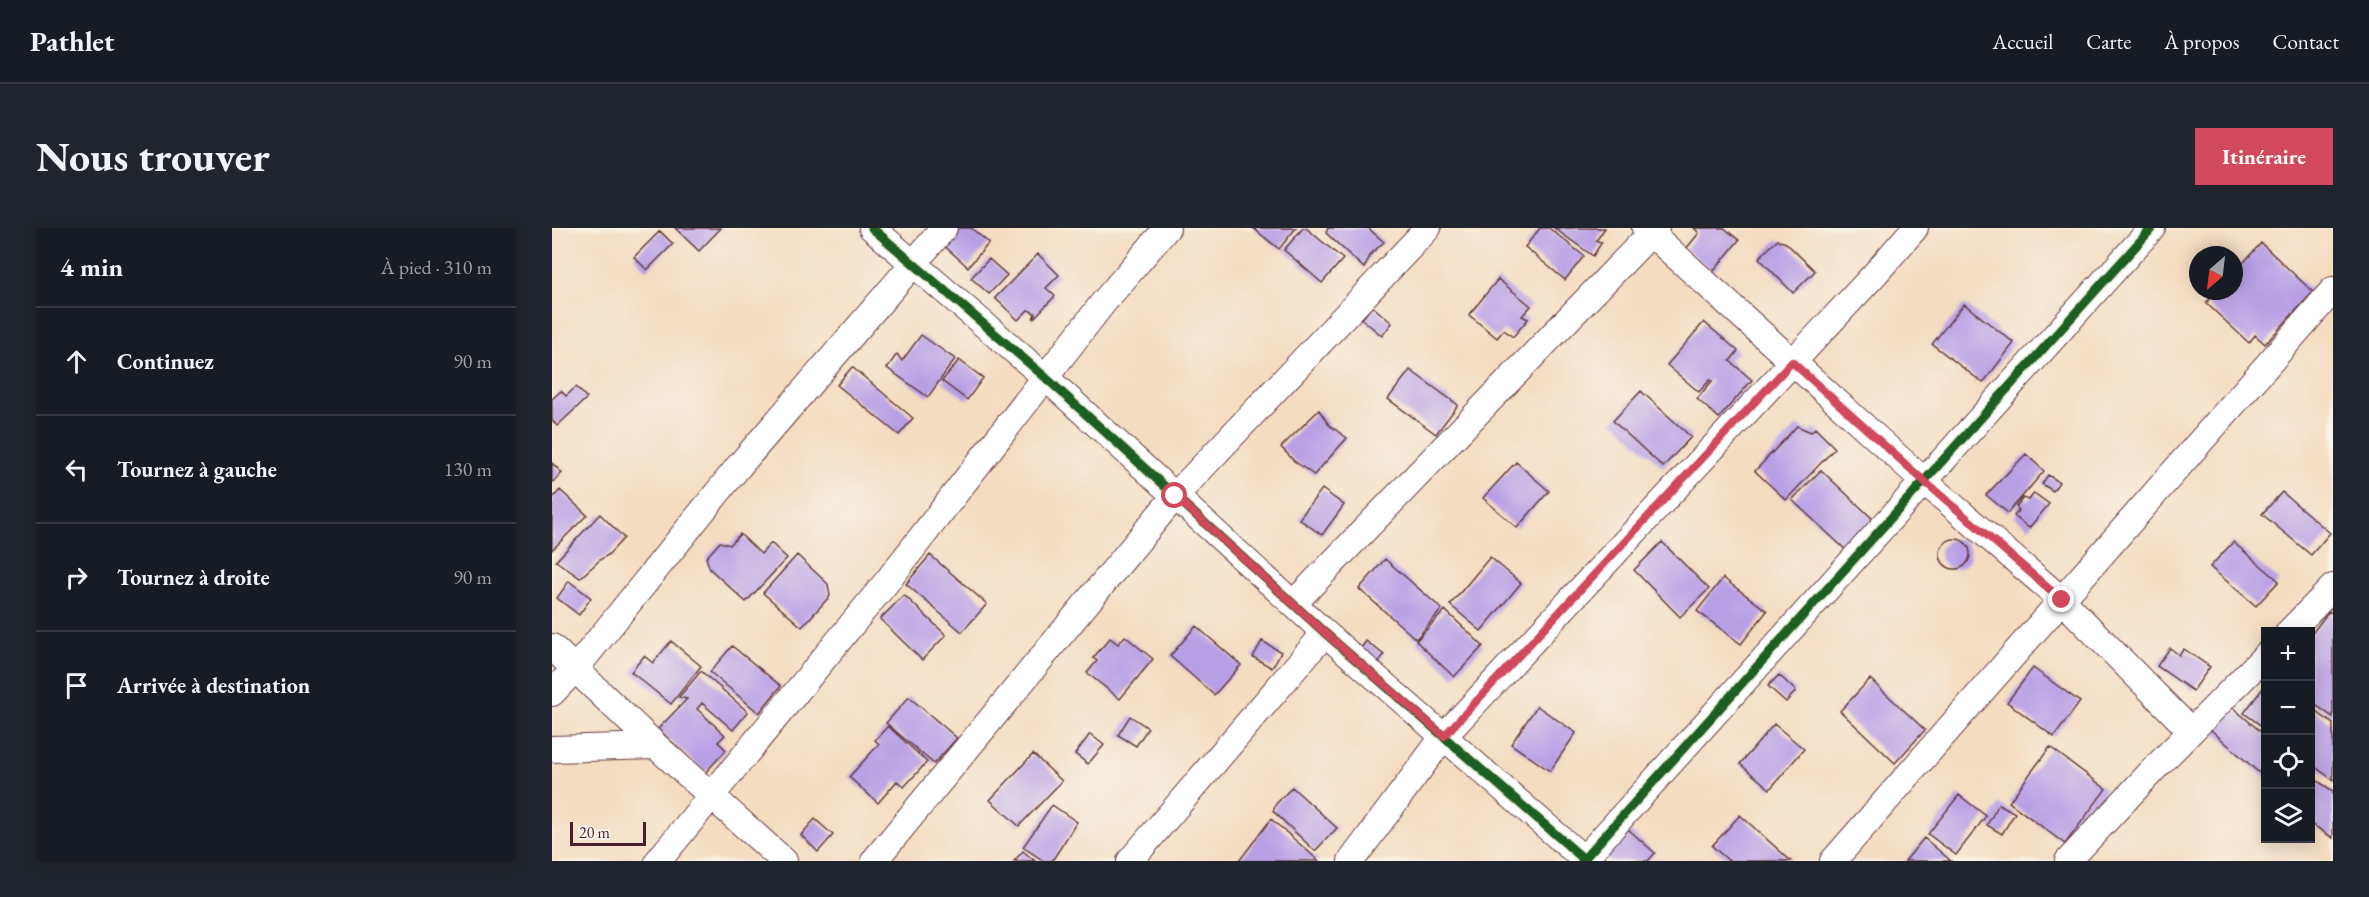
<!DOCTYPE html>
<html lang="fr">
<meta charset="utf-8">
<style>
:root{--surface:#171b24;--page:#20242c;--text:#f1f3f6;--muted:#9ea1a6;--line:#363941;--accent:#d1495b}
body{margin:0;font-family:"EB Garamond",serif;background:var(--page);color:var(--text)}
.controls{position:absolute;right:18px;bottom:18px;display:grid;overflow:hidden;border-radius:0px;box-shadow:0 3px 15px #0003}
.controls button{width:54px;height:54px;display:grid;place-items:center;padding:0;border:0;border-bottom:2px solid var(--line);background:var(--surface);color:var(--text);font:30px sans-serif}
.compass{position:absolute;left:1637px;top:18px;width:54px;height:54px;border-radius:50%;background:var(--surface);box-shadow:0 3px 15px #0003;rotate:208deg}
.scale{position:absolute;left:18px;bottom:15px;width:76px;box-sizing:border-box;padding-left:6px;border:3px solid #4a1f2b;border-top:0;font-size:16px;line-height:21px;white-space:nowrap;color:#4a1f2b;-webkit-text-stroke:4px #f7f3e8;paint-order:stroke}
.stop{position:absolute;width:18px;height:18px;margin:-14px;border:4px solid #d1495b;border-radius:50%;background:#fff}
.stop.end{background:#d1495b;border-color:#fff;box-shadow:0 2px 6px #0008}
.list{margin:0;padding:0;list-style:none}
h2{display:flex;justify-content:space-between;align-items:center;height:78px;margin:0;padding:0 24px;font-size:26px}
h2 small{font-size:20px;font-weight:400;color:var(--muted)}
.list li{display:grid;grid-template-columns:39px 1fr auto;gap:18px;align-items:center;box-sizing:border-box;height:108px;padding:0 24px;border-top:2px solid var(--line)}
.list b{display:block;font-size:22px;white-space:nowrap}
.list em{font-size:20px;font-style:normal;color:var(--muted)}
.icon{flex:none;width:33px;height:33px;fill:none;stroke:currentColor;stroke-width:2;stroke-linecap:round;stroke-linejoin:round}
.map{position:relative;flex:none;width:1781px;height:633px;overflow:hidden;border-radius:0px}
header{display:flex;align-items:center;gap:36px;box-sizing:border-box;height:84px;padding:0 30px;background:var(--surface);border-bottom:2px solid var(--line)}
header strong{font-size:28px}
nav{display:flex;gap:33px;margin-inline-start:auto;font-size:21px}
.intro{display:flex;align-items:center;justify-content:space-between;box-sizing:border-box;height:144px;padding:0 36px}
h1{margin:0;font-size:42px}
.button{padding:15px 27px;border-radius:0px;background:var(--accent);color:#fff;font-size:21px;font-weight:700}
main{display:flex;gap:36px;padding:0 36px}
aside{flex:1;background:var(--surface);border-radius:0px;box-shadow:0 3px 15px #0003}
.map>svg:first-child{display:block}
.building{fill:#b79fe5}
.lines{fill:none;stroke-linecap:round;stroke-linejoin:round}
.street-casing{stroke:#643b41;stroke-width:28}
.street{stroke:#fff;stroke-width:26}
.cycleway-casing{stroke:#f7f3e8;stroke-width:13}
.cycleway{stroke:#1b5e20;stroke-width:9}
.route{stroke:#d1495b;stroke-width:8}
</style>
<header>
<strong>Pathlet</strong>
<nav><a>Accueil</a><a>Carte</a><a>À propos</a><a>Contact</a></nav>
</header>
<div class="intro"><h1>Nous trouver</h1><a class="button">Itinéraire</a></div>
<main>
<aside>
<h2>4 min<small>À pied · 310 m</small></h2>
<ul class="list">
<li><svg class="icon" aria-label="ahead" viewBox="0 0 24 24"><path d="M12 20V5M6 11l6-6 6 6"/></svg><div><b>Continuez</b></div><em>90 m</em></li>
<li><svg class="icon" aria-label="left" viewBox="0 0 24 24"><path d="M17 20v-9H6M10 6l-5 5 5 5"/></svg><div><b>Tournez à gauche</b></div><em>130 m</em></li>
<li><svg class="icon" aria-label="right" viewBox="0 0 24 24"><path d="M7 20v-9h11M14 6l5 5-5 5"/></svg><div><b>Tournez à droite</b></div><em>90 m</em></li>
<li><svg class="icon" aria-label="arrive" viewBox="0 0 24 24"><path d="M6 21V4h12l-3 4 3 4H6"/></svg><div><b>Arrivée à destination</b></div></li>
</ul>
</aside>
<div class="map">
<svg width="1781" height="633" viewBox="0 0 1781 633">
<rect width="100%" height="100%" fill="#f7f3e8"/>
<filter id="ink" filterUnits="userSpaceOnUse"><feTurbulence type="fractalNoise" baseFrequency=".0167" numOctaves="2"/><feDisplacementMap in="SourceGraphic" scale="12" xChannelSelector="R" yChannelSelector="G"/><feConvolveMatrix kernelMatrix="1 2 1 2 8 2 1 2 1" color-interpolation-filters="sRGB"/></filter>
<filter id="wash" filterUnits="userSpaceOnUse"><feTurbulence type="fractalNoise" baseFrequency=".008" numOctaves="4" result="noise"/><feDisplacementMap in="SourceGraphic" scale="24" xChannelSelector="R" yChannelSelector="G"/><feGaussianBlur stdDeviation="1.35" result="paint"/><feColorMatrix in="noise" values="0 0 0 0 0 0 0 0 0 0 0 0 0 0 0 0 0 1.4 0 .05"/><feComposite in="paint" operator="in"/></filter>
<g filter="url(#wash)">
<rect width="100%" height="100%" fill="#f4dcc0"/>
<g id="blocks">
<!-- building -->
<path class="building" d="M123,0H169L147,23Z
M401,0H419L437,15L416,39L389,15Z
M701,0H744L727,21Z
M751,0H754L791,31L770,55L732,22Z
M776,0H816L832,14L819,26L812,40L774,5Z
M988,0H997L1032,28L1013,52L973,19Z
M1002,0H1053L1044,13L1050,14L1041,28Z
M1142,0H1172L1187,12L1161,44L1134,21L1147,5Z
M108,3L121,16L95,42L82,29Z
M1225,12L1234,15L1263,43L1241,65L1207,30Z
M1709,15L1761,64L1713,116L1703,107L1697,115L1654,75L1665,63H1682V45Z
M486,26L507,47L494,60L503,68L481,91L483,85L476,82L466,92L443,70Z
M437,31L455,47L437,66L419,50Z
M946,51L979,78L970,88L976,91L961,109L952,102L945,110L917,87Z
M1412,76L1462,115L1431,155L1380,116Z
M820,78L840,95L830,108L810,91Z
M1152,94L1186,123L1178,133L1200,152L1167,190L1145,171L1160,153L1158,152L1147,164L1115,137Z
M369,107L403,131L376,169L335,140L345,126L350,133Z
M407,132L431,150L415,172L390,153Z
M300,139L361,190L347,207L285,157Z
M858,142L906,177L884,206L836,171Z
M24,159L35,170L5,198L0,192V171L9,163L14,168Z
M1089,163L1139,209L1111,239L1061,193Z
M767,182L777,197L795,210L762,247L742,233L729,219Z
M1245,198L1259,204L1263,200L1283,220L1234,272L1203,243Z
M1474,226L1492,243L1456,285L1434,267Z
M964,234L997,263L965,300L931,270Z
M0,235L10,245L0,255Z
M1269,242L1324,294L1296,324L1240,272Z
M1496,247L1507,254L1501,263L1490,256Z
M770,261L792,277L770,307L747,291Z
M8,262L35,287L0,322V271Z
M1730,264L1778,305L1759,327L1710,286Z
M1482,265L1497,276L1477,300L1462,288L1467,282L1464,279L1471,270L1477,272Z
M48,286L72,310L56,327L49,331L28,350L4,333Z
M188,306L209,326L219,315L235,330L194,374L158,341L154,330L168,314L178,317Z
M1388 326a15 15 0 1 1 30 0a15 15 0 1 1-30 0Z
M1110,314L1157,361L1128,389L1082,342Z
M1681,314L1727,353L1704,378L1658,339Z
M245,327L276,356L278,368L250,399L211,365Z
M378,327L435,376L410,404L354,356Z
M938,329L969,355L929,403L898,377Z
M833,331L890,381L864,411L807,361Z
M1171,350L1215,383L1189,416L1145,383Z
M17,353L39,370L27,387L5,370Z
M352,367L394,407L370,432L328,391Z
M893,382L931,418L902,449L864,413Z
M1777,383L1781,386V489L1758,473V408Z
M644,398L689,437L662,467L618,428Z
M573,408L601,431L568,471L535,445L545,433L541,430L558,410L566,416Z
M119,413L149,438L119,476L79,444L92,428L101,435Z
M710,413L729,424L720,440L701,429Z
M814,413L832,427L822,440L804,427Z
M180,418L229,458L207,485L158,444Z
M1618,420L1627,427L1632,421L1658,439L1641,463L1605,438Z
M1481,440L1528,474L1502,509L1455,474Z
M149,443L196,484L181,502L150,475L145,481L173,507L166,514L174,522L153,545L106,501L135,471L127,469Z
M1227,447L1244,463L1234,474L1216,458Z
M1318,451L1373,502L1343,535L1288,483Z
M1714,456V501L1692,485Z
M357,469L405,510L382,536L334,495Z
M985,478L1024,505L998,543L959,516Z
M1680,479L1714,508V551L1659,502Z
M1758,479L1781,496V552L1758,535Z
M578,488L596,500L584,518L566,507Z
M1222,496L1252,521L1218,561L1188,536Z
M336,498L375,534L352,559L345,553L326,575L297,549L327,516L323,512Z
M538,506L552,517L536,536L523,526Z
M1498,519L1554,561L1513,616L1457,574Z
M481,526L510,553L467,598L438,572Z
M1758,548L1781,563V610L1758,595Z
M740,559L785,600L763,623L721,583L724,576Z
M1407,567L1434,588L1404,627L1376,606Z
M1447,576L1463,585L1450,606L1435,597Z
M500,577L525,594L500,633H492L471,619Z
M1188,587L1239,633H1177L1160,618Z
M263,591L281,607L266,624L249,607Z
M719,591L767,633H687Z
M1076,601L1103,625L1096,633H1057L1051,628Z
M1372,610L1399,633H1353Z
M471,623L483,633H462Z"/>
</g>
</g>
<g filter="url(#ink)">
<use href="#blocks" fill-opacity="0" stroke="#643b41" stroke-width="1.5"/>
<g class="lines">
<defs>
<path id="street" d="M320,0L493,149L773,405L1034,633
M1093,0L1372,253L1510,372L1639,503
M741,376L1104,0
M1737,404L1781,359
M0,419L104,518L232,633
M0,465L24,440L187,238L392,0
M0,521L104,518
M106,633L337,351L551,75L615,0
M322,633L623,268L876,0
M578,633L773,405
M799,633L892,508L1322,47L1363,0
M1030,633L1600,0
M1281,633L1781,62
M1516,633L1600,543L1714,427"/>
</defs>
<!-- street casing -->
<use href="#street" class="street-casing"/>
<!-- street -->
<use href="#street" class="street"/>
<defs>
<path id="cycleway" d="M320,0L493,149L773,405L1034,633
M1030,633L1600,0"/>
</defs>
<!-- cycleway casing -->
<use href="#cycleway" class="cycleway-casing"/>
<!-- cycleway -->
<use href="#cycleway" class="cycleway"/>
</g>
</g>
<g class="lines" filter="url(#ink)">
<!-- route -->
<path class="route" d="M623,268L773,405L892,508L1240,134L1372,253L1510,372"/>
</g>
</svg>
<div class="controls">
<button>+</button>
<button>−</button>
<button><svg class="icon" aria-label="locate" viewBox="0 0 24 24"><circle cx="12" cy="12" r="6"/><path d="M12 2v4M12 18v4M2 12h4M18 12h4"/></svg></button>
<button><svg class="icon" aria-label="layers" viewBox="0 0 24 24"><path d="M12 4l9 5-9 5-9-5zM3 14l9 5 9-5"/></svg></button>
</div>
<svg class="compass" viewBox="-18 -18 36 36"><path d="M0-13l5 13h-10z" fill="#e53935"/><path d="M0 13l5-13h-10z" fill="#9ea1a6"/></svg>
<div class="scale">20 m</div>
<div class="stop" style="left:623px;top:268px"></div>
<div class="stop end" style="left:1510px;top:372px"></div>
</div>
</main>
